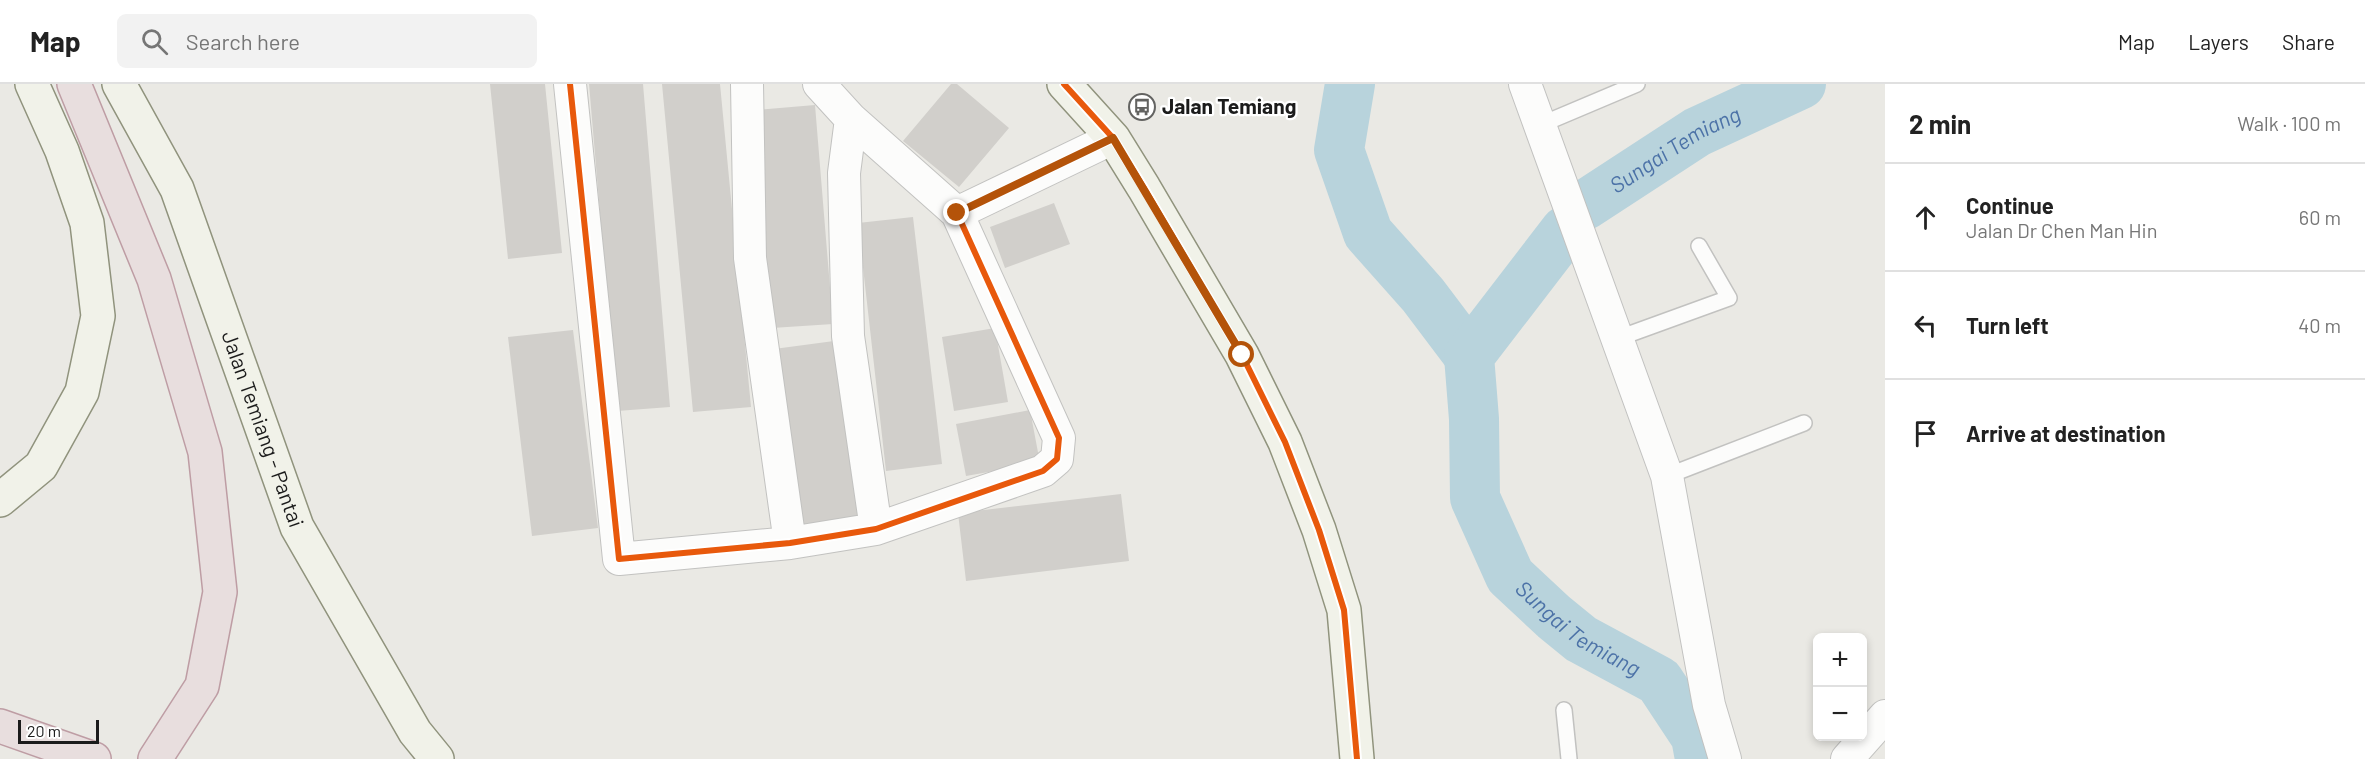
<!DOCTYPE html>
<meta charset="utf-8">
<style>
:root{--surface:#fff;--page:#f2f2f2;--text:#222;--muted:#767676;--line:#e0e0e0}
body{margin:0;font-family:Barlow,sans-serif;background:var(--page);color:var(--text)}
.controls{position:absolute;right:18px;bottom:18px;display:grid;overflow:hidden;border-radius:9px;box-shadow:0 3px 9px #0003}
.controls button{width:54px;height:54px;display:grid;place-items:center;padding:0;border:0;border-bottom:2px solid var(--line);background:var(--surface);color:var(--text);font:30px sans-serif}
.scale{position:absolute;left:18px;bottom:15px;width:81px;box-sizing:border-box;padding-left:6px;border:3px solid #1b1b1b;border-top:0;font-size:16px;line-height:21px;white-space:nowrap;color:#1b1b1b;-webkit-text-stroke:4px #fff;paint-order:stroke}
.stop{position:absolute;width:18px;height:18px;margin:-14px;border:4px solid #b45309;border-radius:50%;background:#fff}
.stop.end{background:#b45309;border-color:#fff;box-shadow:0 2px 6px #0008}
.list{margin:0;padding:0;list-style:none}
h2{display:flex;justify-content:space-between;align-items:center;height:78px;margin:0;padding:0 24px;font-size:26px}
h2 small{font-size:20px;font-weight:400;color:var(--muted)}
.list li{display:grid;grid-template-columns:39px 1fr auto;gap:18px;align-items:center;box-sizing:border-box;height:108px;padding:0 24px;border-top:2px solid var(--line)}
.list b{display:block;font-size:22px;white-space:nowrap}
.list p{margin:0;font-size:20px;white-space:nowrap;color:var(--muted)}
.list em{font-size:20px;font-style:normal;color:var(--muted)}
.icon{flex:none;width:33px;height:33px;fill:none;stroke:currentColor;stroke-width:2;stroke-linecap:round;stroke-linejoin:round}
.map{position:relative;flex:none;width:1885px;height:675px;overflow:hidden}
header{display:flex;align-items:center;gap:36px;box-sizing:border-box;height:84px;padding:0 30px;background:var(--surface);border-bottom:2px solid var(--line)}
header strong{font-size:28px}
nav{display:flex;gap:33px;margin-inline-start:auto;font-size:21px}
.search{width:420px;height:54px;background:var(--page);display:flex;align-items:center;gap:15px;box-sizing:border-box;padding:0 21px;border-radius:9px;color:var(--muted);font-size:22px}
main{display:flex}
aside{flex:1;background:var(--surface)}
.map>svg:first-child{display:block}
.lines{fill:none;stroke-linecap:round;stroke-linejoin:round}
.river{stroke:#b8d3dc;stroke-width:50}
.building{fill:#d1cfcb}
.lane-casing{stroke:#c2c2c0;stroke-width:18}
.street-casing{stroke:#c2c2c0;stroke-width:34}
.secondary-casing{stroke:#90937d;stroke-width:36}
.highway-casing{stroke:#be9da4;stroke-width:36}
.lane{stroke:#fcfcfb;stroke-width:15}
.street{stroke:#fcfcfb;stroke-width:32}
.secondary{stroke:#f1f2e9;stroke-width:33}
.highway{stroke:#e8dede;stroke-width:33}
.cycleway-casing{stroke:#fff;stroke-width:10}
.cycleway{stroke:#e8590c;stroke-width:6}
.route{stroke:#b45309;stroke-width:8}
.labels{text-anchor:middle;stroke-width:4.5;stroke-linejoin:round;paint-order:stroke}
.poi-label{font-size:21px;font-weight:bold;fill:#1b1b1b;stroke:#fff;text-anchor:start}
.street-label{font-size:21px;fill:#1b1b1b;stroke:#fff}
.water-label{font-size:22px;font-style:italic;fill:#4c72a7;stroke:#fff}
</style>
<header>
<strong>Map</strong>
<div class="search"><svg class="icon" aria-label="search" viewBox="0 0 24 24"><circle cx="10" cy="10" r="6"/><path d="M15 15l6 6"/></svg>Search here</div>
<nav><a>Map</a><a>Layers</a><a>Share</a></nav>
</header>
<main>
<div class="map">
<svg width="1885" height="675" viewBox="0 0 1885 675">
<rect width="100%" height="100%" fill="#eae9e4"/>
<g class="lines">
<!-- river -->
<g class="river">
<path d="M1350,0L1339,66L1368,149L1423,211L1469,272"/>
<path id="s1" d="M1585,121L1697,48L1801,0"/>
<path id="s2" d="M1565,147L1469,272L1474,335L1475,414L1510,492L1554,533L1581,555L1659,597L1696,653L1700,675"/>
</g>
</g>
<!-- building -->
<path class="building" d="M490,0H545L562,169L508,175Z
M589,0H643L670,323L617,327Z
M662,0H720L751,323L693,328Z
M951,0H957L1009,44L959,103L903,57Z
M815,21L833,240L772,244L755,26Z
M1054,119L1070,160L1005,184L990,143Z
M913,133L942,380L886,387L858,139Z
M995,244L1008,318L954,327L942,253Z
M573,246L598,444L532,452L508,253Z
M834,257L860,435L799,443L774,265Z
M1030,326L1040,379L966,392L956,340Z
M1121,410L1129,477L966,497L958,429Z"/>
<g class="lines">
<defs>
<path id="lane" d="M1540,41L1637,0
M1616,255L1729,214L1699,162
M1667,392L1804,339
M1564,626L1569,675"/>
<path id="street" d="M570,0L619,475L790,459L876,445L1043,387L1057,375L1059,354L957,129L1113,54
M747,0L750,174L790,459
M819,0L851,35L844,89L848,252L876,445
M1525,0L1667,392L1709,621L1725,675
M851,35L957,129
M1847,675L1885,632"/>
<g id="secondary">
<path id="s3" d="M119,0L177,105L297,443L415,648L437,675"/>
<path d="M1064,0L1113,54L1144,104L1242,271L1285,358L1319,446L1344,526L1357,675"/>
<path d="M0,416L41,382L82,308L98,232L87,139L62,67L32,0"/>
</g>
<path id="highway" d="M74,0L154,195L205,368L220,508L202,602L155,675
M0,642L94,675"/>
</defs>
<!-- lane casing -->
<use href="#lane" class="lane-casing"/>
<!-- street casing -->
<use href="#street" class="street-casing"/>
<!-- secondary casing -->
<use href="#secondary" class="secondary-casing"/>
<!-- highway casing -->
<use href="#highway" class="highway-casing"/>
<!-- lane -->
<use href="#lane" class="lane"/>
<!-- street -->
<use href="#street" class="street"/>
<!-- secondary -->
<use href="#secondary" class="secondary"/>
<!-- highway -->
<use href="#highway" class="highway"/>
<defs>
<path id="cycleway" d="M570,0L619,475L790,459L876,445L1043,387L1057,375L1059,354L957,129L1113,54
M1064,0L1113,54L1144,104L1242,271L1285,358L1319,446L1344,526L1357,675"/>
</defs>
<!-- cycleway casing -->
<use href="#cycleway" class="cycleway-casing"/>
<!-- cycleway -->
<use href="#cycleway" class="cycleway"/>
</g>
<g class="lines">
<!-- route -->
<path class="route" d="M957,129L1113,54L1242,271"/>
</g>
<!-- icons -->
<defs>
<symbol id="bus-ring" viewBox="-11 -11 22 22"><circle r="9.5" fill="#fff" stroke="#636361" stroke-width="1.5"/><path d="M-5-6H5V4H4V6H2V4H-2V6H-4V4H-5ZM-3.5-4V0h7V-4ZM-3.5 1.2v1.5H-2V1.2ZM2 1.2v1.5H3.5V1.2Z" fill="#636361"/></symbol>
</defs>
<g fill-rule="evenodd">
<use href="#bus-ring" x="1127" y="8" width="30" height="30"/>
</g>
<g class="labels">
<!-- poi labels -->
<g class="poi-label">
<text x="1162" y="30">Jalan Temiang</text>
</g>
<!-- street labels -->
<g class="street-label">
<text dy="7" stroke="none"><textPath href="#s3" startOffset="375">Jalan Temiang - Pantai</textPath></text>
</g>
<!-- water labels -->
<g class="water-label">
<text dy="8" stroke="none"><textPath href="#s1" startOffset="106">Sungai Temiang</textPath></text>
<text dy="8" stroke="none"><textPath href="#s2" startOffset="472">Sungai Temiang</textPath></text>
</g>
</g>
</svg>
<div class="controls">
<button>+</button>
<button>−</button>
</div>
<div class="scale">20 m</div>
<div class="stop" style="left:1242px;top:271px"></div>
<div class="stop end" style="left:957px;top:129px"></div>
</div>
<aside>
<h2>2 min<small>Walk · 100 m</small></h2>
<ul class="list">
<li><svg class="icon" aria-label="ahead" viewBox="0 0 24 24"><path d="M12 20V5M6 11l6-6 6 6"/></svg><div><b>Continue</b><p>Jalan Dr Chen Man Hin</p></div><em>60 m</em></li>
<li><svg class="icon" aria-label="left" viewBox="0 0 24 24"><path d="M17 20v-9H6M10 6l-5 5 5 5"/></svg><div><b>Turn left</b></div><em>40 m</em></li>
<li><svg class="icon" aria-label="arrive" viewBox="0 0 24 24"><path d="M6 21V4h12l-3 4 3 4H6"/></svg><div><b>Arrive at destination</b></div></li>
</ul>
</aside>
</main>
